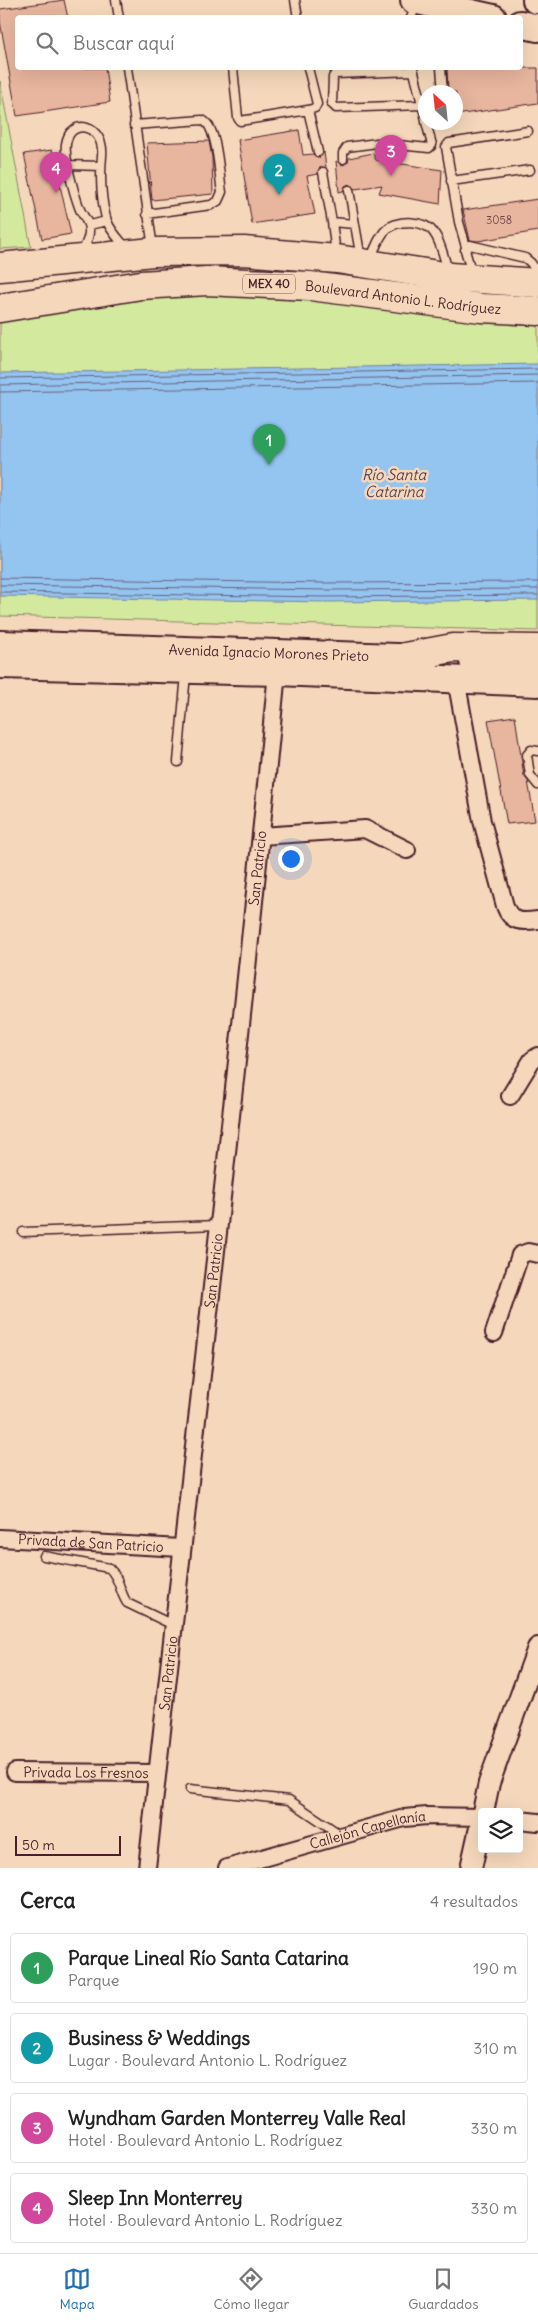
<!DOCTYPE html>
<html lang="es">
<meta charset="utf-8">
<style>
:root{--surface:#fff;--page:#f6f6f6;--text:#222;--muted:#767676;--line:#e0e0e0;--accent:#1f6fb2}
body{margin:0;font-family:Delius,sans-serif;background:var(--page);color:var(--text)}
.controls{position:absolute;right:15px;bottom:15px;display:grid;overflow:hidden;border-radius:5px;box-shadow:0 5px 20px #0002}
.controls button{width:45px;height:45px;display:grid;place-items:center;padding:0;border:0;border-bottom:1px solid var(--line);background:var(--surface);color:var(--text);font:25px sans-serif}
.compass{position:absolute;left:418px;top:85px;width:45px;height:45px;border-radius:50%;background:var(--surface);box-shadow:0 5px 20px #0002;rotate:333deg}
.scale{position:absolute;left:15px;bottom:12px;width:106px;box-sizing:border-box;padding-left:5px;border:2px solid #4a1f2b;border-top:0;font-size:14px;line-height:18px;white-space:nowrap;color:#4a1f2b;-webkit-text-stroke:4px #f5d8bb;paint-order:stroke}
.you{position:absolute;left:290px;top:858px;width:18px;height:18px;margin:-12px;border:4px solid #fff;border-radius:50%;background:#1a73e8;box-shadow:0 0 0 8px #1a73e833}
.badge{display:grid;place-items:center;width:32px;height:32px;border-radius:50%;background:var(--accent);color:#fff;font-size:16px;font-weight:700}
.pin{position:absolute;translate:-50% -41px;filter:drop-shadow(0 1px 2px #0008)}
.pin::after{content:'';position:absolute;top:26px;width:18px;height:15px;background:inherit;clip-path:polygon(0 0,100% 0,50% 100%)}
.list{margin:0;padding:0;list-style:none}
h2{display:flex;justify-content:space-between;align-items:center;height:65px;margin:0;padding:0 20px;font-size:21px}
h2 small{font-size:16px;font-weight:400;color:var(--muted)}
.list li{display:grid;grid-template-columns:32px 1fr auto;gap:15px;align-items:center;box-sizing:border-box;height:70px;margin:0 10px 10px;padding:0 10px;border:1px solid var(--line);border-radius:5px}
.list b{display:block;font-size:19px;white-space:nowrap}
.list p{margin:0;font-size:16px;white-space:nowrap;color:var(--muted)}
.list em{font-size:16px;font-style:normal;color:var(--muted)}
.icon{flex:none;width:28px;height:28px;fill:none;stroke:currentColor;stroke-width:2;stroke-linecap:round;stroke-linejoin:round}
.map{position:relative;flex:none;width:538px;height:1868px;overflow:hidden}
.search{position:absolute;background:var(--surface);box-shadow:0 5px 20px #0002;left:15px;right:15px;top:15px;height:55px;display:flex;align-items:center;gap:12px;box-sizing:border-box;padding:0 18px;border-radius:5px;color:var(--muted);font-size:19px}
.sheet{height:385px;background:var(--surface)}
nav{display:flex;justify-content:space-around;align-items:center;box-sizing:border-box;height:70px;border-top:1px solid var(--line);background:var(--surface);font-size:14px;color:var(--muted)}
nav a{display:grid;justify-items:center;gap:2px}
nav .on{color:var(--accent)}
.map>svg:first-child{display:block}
.green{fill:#d2e99e;stroke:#8e8464}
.water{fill:#94c4f0;stroke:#7682a1}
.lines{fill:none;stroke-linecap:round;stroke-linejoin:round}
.shore{stroke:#68617a;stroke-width:1}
.building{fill:#e8b59e;stroke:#4a1f2b}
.service-casing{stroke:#4a1f2b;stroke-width:11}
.minor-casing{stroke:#4a1f2b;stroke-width:20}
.tertiary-casing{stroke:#4a1f2b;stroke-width:24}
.primary-casing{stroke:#4a1f2b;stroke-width:30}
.trunk-casing{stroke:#4a1f2b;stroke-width:31}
.service{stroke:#f5d8bb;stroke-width:8}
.minor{stroke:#f5d8bb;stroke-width:16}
.tertiary{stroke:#f5d8bb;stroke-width:20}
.primary{stroke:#f5d8bb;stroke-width:26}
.trunk{stroke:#f5d8bb;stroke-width:28}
.labels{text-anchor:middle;stroke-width:5;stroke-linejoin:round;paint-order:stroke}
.number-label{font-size:11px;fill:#724448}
.shield{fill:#f5d8bb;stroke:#7d5656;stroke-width:1}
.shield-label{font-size:12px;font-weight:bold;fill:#4a1f2b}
.street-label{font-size:14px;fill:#4a1f2b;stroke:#f5d8bb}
.water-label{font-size:15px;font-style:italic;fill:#594052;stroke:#f5d8bb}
</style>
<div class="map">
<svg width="538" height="1868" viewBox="0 0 538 1868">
<rect width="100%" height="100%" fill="#f5d8bb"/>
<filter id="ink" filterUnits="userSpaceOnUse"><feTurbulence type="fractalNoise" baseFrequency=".02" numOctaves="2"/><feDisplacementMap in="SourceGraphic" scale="10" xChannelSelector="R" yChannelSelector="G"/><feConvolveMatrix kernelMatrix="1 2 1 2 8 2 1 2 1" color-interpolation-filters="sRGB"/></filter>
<g filter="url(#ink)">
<!-- green -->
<path class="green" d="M0,81L31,247L0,249Z
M194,283L538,314V631L0,616V309Z"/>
<!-- water -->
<path class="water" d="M538,364V600L325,602L0,596V373Z"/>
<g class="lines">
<!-- shore -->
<path class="shore" d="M0,378L538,369
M0,385L538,375
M0,392L538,383
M0,578L325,583L538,582
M0,585L325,590L538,589
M0,592L325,597L538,595"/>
</g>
<!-- building -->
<path class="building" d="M64,0L68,18H18V68H105L110,102L17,116L0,21V9Z
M447,68H538V103L456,115V92H448Z
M299,130L303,155L313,154L319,158L324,152L326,168L322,167L318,174L307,176L315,214L252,224L238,140Z
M209,141L212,157L213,194L152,200L147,143Z
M52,150L71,234L42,239L24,154Z
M373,153L376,160L442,170L440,204L379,193L382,185L355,189L349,184L345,186L343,191L339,192L336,161L343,165L348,162L349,158Z
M538,199V231L478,241L470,240L463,210Z
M515,716L524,776L528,781L535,821L507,824L488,720Z"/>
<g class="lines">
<defs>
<path id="service" d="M116,0L119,18
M295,0L298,18
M411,18L416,5
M127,68L153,248
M233,68L238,118L240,121L308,110
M308,68L317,104L315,108L308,110L318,152
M413,68L426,120
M441,68L443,92
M414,71L335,74L333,77L332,104L336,108L422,105
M134,125L202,120C218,125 219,177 222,192L218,201L211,205L147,214
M343,159V153L347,147L377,143L429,148L432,145L426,122
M69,165L101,166
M323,172L332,222L336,254
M451,181L530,170
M349,190L361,259
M332,222L354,224
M89,225L107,221
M466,247L459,222L446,147L449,143L528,131
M82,254C84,247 89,239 89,232C90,222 82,216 79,207C74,193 64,158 66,144C70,116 105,125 102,156C100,176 101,202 107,221C111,232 121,241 127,249
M370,259C375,250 379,235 387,229C399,219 425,220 434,233C441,242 444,259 448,270
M472,274L465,250L470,245L525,258L531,263L538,274
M538,751L531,750L527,755L530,775L538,785
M178,762L186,674
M23,1232L218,1225
M44,1556L109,1568C120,1578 119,1591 127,1603L173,1625
M190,1789L289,1800L341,1835"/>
<g id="minor">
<path d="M456,679L482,821L505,906C511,923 522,922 538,920"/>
<path d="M261,836L365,829L407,850"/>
<path d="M510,1096L532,1060L538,1056"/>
<path d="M494,1333L520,1255L528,1252L538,1254"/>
<path id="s1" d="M0,1538L181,1548"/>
<path id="s2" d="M15,1772L157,1773"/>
<path d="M519,1820L538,1822"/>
<path id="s3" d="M147,1868C190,1469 239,1071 277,672"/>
<path id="s4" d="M227,1868L404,1818L427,1816L482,1817"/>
</g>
<path id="tertiary" d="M483,1812L489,1783L538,1648
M471,1868L482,1819"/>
<g id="primary">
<path d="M414,0L493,18"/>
<path d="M536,0H538"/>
<path d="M520,24L538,28"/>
<path id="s5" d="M0,644L427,658"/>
<path d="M473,661L538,664"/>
<path d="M0,665L277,672L538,683"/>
</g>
<g id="trunk">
<path d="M0,267L153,252L244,251L337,259L450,277L538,283"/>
<path id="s6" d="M0,308L141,285L207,281L310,286L481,308L538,311"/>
<path d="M405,657L453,648L538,649"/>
</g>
</defs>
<!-- service casing -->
<use href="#service" class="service-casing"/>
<!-- minor casing -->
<use href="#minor" class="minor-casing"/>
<!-- tertiary casing -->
<use href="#tertiary" class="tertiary-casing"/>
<!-- primary casing -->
<use href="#primary" class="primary-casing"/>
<!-- trunk casing -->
<use href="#trunk" class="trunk-casing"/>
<!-- service -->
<use href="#service" class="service"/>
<!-- minor -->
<use href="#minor" class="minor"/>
<!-- tertiary -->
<use href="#tertiary" class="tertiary"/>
<!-- primary -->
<use href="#primary" class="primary"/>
<!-- trunk -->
<use href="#trunk" class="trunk"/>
</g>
</g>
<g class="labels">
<!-- number labels -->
<g class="number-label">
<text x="499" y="224">3058</text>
</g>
<!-- shield labels -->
<rect class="shield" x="243" y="274.5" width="52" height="19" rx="4"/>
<g class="shield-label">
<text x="269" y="288">MEX 40</text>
</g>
<!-- street labels -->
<g class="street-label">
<text dy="5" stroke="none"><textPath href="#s6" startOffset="406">Boulevard Antonio L. Rodríguez</textPath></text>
<text dy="5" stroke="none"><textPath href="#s5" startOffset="269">Avenida Ignacio Morones Prieto</textPath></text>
<text dy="5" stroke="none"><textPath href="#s3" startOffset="1006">San Patricio</textPath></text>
<text dy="5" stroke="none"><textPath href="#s3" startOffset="601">San Patricio</textPath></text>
<text dy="5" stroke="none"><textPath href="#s1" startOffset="91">Privada de San Patricio</textPath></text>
<text dy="5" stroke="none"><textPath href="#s3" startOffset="196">San Patricio</textPath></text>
<text dy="5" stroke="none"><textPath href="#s2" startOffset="71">Privada Los Fresnos</textPath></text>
<text dy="5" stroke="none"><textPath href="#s4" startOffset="146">Callejón Capellanía</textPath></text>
</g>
<!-- water labels -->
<g class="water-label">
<text x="394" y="480">Río Santa<tspan x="394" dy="17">Catarina</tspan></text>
</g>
</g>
</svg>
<div class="controls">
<button><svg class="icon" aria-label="layers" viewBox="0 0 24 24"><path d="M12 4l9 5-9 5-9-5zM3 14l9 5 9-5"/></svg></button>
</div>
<svg class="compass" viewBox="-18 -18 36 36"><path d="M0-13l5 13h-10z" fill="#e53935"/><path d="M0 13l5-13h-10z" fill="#767676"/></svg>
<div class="scale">50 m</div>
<div class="you"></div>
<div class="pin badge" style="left:269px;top:465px;background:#2e9e5b">1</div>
<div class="pin badge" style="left:279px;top:195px;background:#0f9aa8">2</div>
<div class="pin badge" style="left:391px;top:176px;background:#d1479c">3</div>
<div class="pin badge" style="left:56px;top:193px;background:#d1479c">4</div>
<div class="search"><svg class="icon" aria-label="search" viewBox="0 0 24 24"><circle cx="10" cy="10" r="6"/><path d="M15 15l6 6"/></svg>Buscar aquí</div>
</div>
<section class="sheet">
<h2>Cerca<small>4 resultados</small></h2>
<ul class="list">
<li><span class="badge" style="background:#2e9e5b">1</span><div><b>Parque Lineal Río Santa Catarina</b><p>Parque</p></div><em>190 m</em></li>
<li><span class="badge" style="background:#0f9aa8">2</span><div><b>Business &amp; Weddings</b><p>Lugar · Boulevard Antonio L. Rodríguez</p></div><em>310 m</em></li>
<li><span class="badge" style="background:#d1479c">3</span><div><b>Wyndham Garden Monterrey Valle Real</b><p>Hotel · Boulevard Antonio L. Rodríguez</p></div><em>330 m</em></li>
<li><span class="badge" style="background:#d1479c">4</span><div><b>Sleep Inn Monterrey</b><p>Hotel · Boulevard Antonio L. Rodríguez</p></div><em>330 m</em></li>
</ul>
</section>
<nav>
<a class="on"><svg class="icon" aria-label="map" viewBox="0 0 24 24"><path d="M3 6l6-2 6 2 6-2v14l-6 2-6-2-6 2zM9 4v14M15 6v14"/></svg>Mapa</a>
<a><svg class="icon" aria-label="directions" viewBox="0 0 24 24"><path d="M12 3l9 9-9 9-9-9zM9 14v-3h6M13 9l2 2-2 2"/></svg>Cómo llegar</a>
<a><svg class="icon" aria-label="saved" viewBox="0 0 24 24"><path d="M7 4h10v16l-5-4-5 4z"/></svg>Guardados</a>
</nav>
